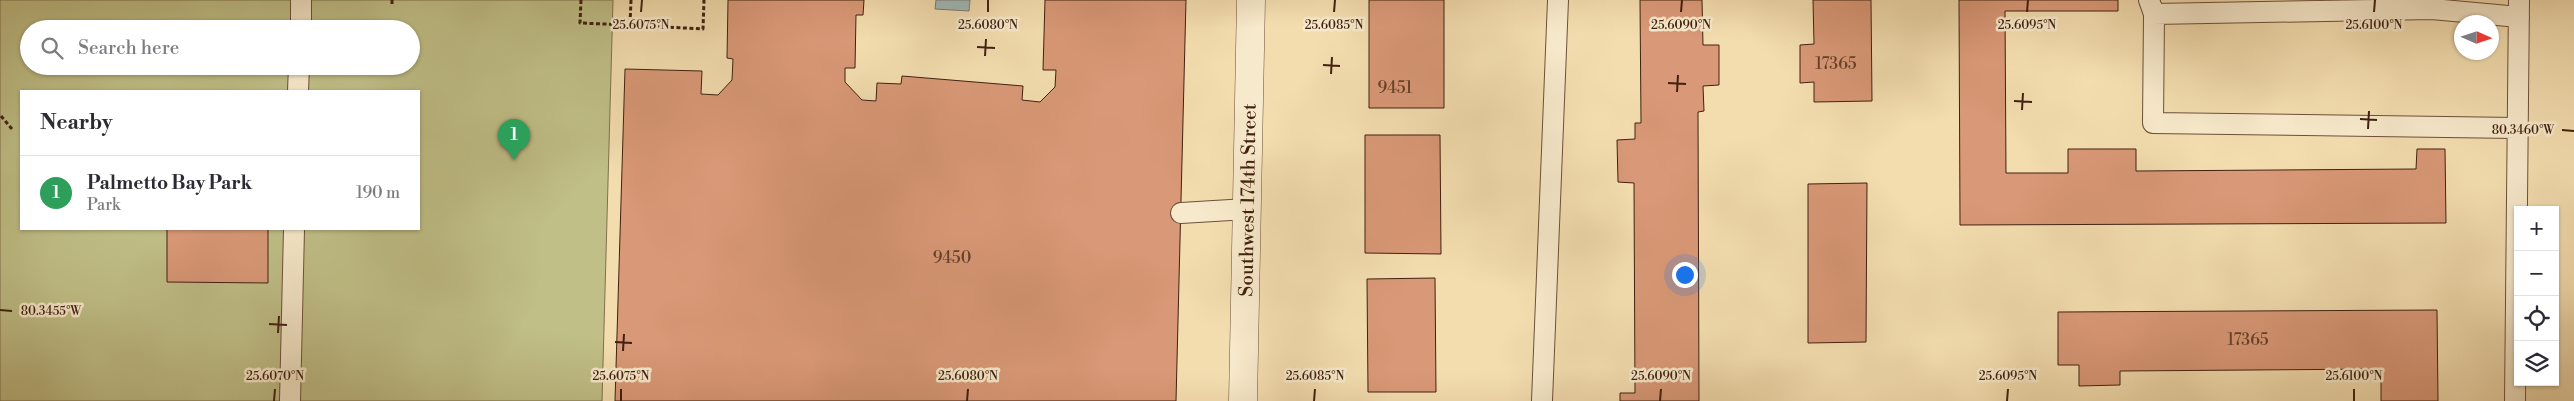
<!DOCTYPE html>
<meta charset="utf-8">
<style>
:root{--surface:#fff;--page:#f7f7f7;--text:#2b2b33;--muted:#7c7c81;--line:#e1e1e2;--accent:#b45309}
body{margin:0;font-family:"Libre Bodoni",serif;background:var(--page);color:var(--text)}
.controls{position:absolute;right:15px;bottom:15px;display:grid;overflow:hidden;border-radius:0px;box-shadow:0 1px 4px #0004}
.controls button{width:45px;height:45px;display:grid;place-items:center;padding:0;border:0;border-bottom:1px solid var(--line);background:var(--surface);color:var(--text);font:25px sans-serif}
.compass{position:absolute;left:2454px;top:15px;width:45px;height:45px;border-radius:50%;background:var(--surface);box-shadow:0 1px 4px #0004;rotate:93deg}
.you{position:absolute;left:1684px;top:274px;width:18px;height:18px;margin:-12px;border:4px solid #fff;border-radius:50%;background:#1a73e8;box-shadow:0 0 0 8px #1a73e833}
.badge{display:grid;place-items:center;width:32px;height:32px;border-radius:50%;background:var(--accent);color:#fff;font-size:16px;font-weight:700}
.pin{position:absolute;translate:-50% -41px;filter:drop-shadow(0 1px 2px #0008)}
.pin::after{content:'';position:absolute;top:26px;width:18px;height:15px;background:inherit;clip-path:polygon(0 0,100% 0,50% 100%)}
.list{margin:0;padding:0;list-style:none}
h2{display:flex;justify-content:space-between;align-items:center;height:65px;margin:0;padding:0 20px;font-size:21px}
h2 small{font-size:16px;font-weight:400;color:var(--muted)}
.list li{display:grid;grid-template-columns:32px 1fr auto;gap:15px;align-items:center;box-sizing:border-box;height:75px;padding:0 20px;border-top:1px solid var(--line)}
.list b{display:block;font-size:19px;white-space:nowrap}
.list p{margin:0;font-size:16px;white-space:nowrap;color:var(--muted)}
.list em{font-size:16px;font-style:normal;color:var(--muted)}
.icon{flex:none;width:28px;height:28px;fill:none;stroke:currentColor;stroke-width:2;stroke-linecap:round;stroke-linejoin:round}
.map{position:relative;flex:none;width:2574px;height:401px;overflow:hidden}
.search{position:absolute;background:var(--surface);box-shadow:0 1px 4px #0004;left:20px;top:20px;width:400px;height:55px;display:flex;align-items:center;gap:12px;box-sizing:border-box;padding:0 18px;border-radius:28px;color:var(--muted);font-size:19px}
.panel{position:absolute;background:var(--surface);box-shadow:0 1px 4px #0004;left:20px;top:90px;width:400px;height:140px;border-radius:0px}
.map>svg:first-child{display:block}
.green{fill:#c0bf87;stroke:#80704c;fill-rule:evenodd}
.water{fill:#a1b8b7;stroke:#7a7c74}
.building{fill:#d99877;stroke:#402110}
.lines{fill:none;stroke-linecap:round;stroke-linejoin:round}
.service-casing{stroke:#6d5038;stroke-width:22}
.minor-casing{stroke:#6d5038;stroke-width:29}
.path{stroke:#402110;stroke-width:3;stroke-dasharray:4 2.5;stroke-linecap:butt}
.service{stroke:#f7e9cb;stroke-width:20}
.minor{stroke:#f7e9cb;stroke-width:28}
.ticks{fill:none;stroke:#402110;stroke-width:2}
.labels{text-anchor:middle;stroke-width:5;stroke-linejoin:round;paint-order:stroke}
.number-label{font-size:16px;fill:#663f2a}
.street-label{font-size:19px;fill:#402110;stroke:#f7e9cb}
.ticks-label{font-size:12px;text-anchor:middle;fill:#402110;stroke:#f7e9cb;stroke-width:5;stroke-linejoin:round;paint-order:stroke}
</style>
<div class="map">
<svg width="2574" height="401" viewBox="0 0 2574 401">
<rect width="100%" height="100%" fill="#f3ddaf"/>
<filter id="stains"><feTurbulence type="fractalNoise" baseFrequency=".004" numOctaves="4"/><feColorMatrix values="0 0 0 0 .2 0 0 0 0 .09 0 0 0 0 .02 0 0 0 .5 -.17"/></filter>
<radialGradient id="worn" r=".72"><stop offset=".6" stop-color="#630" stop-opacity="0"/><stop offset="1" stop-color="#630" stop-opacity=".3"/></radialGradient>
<!-- green -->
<path class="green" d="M0,0H613L602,401H0ZM29,29H411V66H29ZM21,91H419V229H21Z"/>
<!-- water -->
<path class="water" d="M936,0H970L969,11L935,9Z"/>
<!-- building -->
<path class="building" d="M728,0H864L863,15H856L855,68H845V82L862,100L876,101L877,83L901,84L902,76L1023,86L1022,100L1040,102L1055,87L1056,70H1043L1045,0H1186L1176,401H615L625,69L702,71L701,94L718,95L732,80L733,59L727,58Z
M1369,0H1444V108H1369Z
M1640,0H1702L1703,45H1719V85L1703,86L1704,111L1698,112L1699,401H1620V393H1635L1634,183L1618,182L1617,140L1635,139V123H1641Z
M1813,0H1871L1872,101L1814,102V82L1800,83V45L1814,44Z
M1959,0H2118V11H2005L2006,173H2068V149H2136V171L2416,169L2417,149H2445L2446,223L1960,225Z
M1365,135H1440L1441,254L1365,253Z
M1867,183L1866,342L1808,343V184Z
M167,229H268V283L167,282Z
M1435,278L1436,392H1368L1367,279Z
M2437,310L2438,401H2381V369L2120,371V385L2079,386V365H2058V312Z"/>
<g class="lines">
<defs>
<path id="service" d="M2149,0L2154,14L2432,9L2519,17
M2154,14L2153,123L2516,128
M301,29V0
M298,91L299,66
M1181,213L1247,209
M290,401L294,229
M1542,401L1558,0
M2515,401L2519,0"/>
<path id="minor" d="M1243,401L1251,0"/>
</defs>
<!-- service casing -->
<use href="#service" class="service-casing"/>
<!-- minor casing -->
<use href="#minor" class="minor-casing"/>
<!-- path -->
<path class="path" d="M392,0V6
M581,0L580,23L630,25
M631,0L630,25L703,29L704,0
M1,116L12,129"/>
<!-- service -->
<use href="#service" class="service"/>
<!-- minor -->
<use href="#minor" class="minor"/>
</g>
<!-- ticks -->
<path class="ticks" d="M641,12L642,0M988,12V0M1334,12L1335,0M1681,12L1682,0M2027,12L2028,0M2374,12L2375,0M977,47L995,48M985,56L986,39M1323,65L1340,66M1331,74L1332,57M1668,83L1686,84M1677,92L1678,75M2014,101L2032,102M2022,110L2023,93M2360,119L2377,120M2368,129L2369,111M2562,130L2574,131M0,310L12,311M269,324L287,325M278,333L279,316M615,342L632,343M623,351L624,334M274,401L275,389M621,401V389M967,401L968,389M1314,401L1315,389M1660,401L1661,389M2007,401L2008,389M2354,401V389"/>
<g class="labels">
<!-- number labels -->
<g class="number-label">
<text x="1836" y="69">17365</text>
<text x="1395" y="93">9451</text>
<text x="952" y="263">9450</text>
<text x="2248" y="345">17365</text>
</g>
<!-- street labels -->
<g class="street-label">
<text transform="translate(1247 200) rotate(-89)" y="7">Southwest 174th Street</text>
</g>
</g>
<g class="ticks-label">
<text x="641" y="29">25.6075°N</text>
<text x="988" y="29">25.6080°N</text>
<text x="1334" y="29">25.6085°N</text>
<text x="1681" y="29">25.6090°N</text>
<text x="2027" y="29">25.6095°N</text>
<text x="2374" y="29">25.6100°N</text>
<text x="2523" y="134">80.3460°W</text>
<text x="51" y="315">80.3455°W</text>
<text x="275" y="380">25.6070°N</text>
<text x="621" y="380">25.6075°N</text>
<text x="968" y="380">25.6080°N</text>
<text x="1315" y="380">25.6085°N</text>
<text x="1661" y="380">25.6090°N</text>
<text x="2008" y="380">25.6095°N</text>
<text x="2354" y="380">25.6100°N</text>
</g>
<rect width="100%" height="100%" filter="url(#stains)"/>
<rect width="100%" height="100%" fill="url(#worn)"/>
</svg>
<div class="controls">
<button>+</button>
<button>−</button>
<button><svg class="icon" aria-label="locate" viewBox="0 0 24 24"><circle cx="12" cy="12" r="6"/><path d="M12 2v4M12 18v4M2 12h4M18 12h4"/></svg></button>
<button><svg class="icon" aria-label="layers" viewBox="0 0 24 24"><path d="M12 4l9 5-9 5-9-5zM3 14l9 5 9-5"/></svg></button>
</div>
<svg class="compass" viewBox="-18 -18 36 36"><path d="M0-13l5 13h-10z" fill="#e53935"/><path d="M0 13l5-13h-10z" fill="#7c7c81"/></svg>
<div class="you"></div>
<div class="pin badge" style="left:514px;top:160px;background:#2e9e5b">1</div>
<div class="search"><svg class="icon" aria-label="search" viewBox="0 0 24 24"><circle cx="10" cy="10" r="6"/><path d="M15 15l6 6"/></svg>Search here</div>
<section class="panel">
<h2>Nearby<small></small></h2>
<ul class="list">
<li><span class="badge" style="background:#2e9e5b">1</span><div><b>Palmetto Bay Park</b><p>Park</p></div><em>190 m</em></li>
</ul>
</section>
</div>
